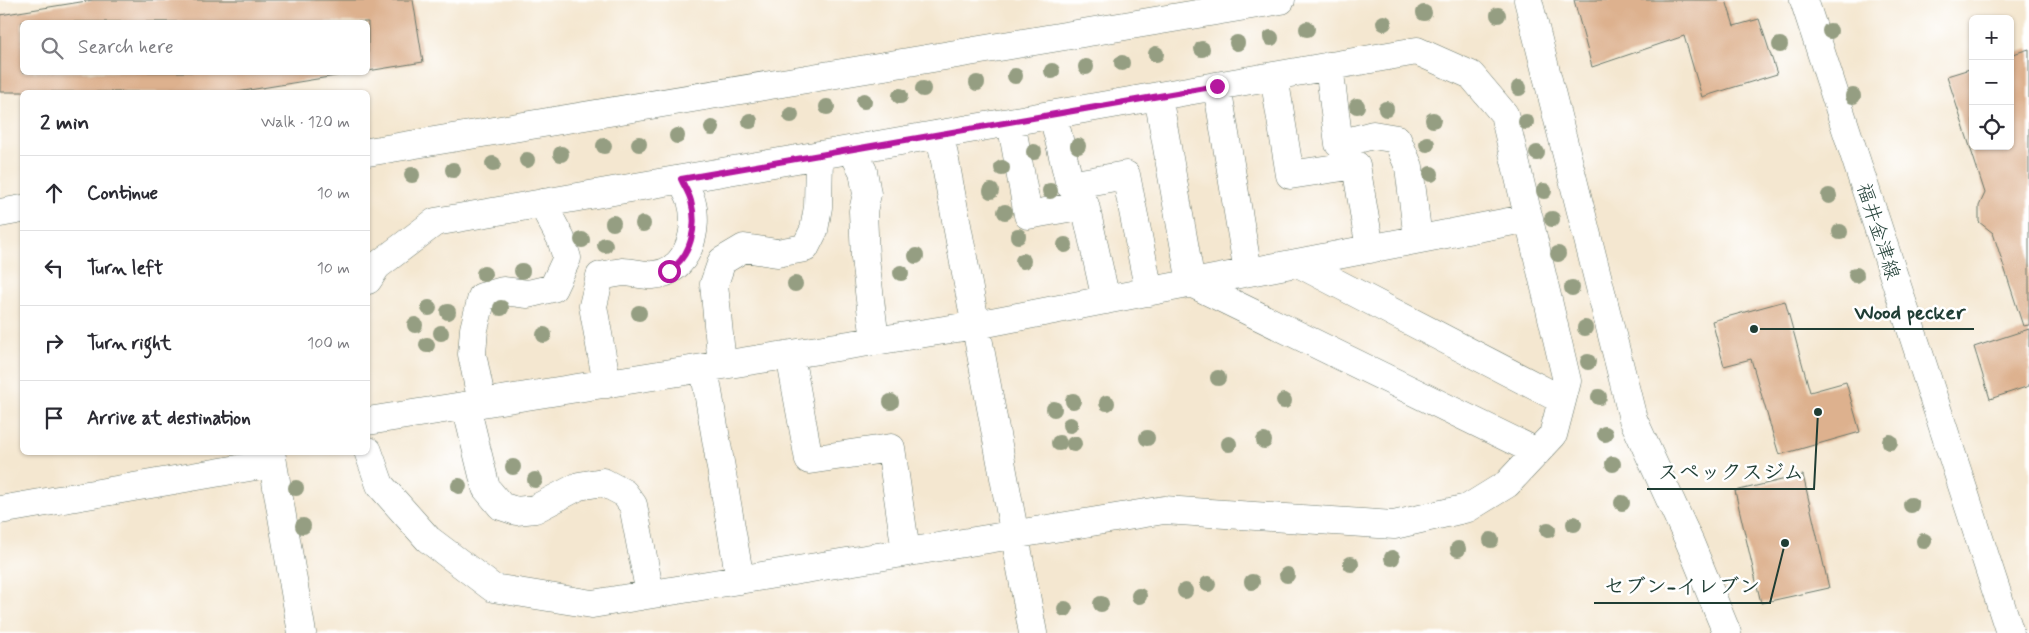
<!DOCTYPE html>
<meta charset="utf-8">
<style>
:root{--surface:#fff;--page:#f2f2f3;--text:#2b2b33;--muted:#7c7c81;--line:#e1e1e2}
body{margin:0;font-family:Mynerve,"Klee One",sans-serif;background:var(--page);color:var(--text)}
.controls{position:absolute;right:15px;top:15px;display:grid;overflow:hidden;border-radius:8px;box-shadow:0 1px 4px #0004}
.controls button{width:45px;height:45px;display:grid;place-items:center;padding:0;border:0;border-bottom:1px solid var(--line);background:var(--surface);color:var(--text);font:25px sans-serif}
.stop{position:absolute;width:15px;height:15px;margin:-11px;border:4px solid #b5179e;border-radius:50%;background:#fff}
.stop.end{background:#b5179e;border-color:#fff;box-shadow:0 1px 5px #0008}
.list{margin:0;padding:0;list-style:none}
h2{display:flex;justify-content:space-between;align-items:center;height:65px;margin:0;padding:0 20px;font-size:21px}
h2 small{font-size:16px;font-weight:400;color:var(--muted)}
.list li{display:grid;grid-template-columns:32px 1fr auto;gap:15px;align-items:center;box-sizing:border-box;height:75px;padding:0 20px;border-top:1px solid var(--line)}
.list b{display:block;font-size:19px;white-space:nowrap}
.list em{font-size:16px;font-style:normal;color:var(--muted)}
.icon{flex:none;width:28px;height:28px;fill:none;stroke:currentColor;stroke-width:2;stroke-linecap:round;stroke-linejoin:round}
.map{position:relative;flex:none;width:2029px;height:633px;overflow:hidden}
.search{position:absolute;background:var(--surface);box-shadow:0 1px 4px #0004;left:20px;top:20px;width:350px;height:55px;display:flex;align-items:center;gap:12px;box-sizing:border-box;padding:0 18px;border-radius:8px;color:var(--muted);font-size:19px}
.panel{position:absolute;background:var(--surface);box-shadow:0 1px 4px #0004;left:20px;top:90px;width:350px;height:365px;border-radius:8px}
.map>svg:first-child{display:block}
.building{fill:#ddb18e}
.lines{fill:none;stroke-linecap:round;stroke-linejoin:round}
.minor-casing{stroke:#6a786b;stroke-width:29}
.major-casing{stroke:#6a786b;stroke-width:29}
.minor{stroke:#fff;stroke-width:28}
.major{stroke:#fff;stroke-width:28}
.tree{fill:#959e82}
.route{stroke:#b5179e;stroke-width:6}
.labels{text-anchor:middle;stroke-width:5;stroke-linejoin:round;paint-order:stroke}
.street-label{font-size:20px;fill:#1f3d34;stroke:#fff}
.leader{fill:none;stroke:#1f3d34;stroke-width:2}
.callout-dot{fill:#1f3d34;stroke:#fff;stroke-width:2}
.callout-label{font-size:21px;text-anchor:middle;font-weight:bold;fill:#1f3d34;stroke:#fff;stroke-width:5;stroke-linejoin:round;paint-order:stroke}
</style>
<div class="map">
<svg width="2029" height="633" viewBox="0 0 2029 633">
<rect width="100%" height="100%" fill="#fff"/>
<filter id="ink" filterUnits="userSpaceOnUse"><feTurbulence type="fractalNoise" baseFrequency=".02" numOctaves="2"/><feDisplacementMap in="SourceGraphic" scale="10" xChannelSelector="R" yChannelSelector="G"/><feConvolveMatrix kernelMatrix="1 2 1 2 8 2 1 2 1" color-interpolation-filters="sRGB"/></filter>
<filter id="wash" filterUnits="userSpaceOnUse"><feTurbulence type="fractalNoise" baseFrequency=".0096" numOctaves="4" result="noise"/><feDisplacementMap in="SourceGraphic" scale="20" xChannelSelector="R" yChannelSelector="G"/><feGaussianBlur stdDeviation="1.12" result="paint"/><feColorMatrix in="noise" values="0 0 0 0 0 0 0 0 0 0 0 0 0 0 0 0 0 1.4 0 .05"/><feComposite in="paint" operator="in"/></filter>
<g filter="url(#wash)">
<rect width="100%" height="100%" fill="#f4e7d0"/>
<g id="blocks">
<!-- building -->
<path class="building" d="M93,0H413L423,62L368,71V22H22V72H360L237,92H0V15Z
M1574,0H1726L1734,26L1759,19L1777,74L1702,97L1684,36L1592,67Z
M2029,49V325L2023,326L1993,233L1979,222V206L1985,193L1947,76L1973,68V146H2010V55Z
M1785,301L1810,392L1846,382L1860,432L1779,455L1751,359L1724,366L1712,321Z
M2029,329V386L1990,399L1974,347Z
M1803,475L1829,588L1761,603L1735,491Z"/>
</g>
</g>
<g filter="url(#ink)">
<use href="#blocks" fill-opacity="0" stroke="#6a786b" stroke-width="1"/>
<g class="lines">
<defs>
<path id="minor" d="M1528,0L1633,419L1690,543L1727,633
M1329,66L1339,144L1373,135L1397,139L1409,167L1418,239
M1274,76L1290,175L1356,165L1370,249
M1217,86L1248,272
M1158,96L1191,283L1537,452
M1053,115L1070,185L1126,175L1149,292
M1011,122L1028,215L1085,205L1106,300
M940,134L1033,633
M852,150L863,171L867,194L863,211L865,258L875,341
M368,152L1281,0
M0,213L22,209
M1298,263L1562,400
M368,280L377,266L435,222L1417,51L1471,75L1504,114L1567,381L1553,435L1507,484L1468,508L1394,525L1164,510L592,604L493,588L428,539L380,485L368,451
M790,355L809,460L891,448L906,552
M722,365L714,284L722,261L744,248L777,253L805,248L814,230L818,207L819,155
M704,368L740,580
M607,384L593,306L600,276C607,275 615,273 623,272C633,272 643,276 653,275C688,273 700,229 691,200C689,193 684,186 681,179
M482,403L472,354L474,329L482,297L503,291L528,294L553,288L567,258L561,239L542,203
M466,406L486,488L501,506L516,511L535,509L579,486L603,482L624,493L633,505L650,594
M368,421L976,325L1529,218
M271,452L302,633
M0,510L273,463"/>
<path id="major" d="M1804,0L2010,633"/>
</defs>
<!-- minor casing -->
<use href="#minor" class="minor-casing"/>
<!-- major casing -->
<use href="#major" class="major-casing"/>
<!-- minor -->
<use href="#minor" class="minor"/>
<!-- major -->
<use href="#major" class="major"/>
</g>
<!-- trees -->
<g class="tree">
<circle cx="1424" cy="13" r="8"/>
<circle cx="1498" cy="15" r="8"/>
<circle cx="1384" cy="23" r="8"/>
<circle cx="1307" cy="29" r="8"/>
<circle cx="1830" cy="31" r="8"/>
<circle cx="1271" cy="38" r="8"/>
<circle cx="1237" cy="43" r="8"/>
<circle cx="1780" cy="45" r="8"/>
<circle cx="1202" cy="49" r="8"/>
<circle cx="1156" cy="54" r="8"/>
<circle cx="1122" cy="63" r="8"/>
<circle cx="1086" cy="67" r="8"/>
<circle cx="1052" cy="71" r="8"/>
<circle cx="1015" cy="76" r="8"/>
<circle cx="977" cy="83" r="8"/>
<circle cx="1519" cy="88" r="8"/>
<circle cx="923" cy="89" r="8"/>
<circle cx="900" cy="96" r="8"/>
<circle cx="1853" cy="96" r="8"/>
<circle cx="864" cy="101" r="8"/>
<circle cx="1357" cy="106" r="8"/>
<circle cx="827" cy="107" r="8"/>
<circle cx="1386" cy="109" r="8"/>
<circle cx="791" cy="115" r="8"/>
<circle cx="1433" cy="120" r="8"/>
<circle cx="750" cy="121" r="8"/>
<circle cx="1526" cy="122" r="8"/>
<circle cx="712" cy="128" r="8"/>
<circle cx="677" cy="136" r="8"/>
<circle cx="639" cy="144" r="8"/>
<circle cx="1427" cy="144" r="8"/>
<circle cx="604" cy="146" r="8"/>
<circle cx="1078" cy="146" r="8"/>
<circle cx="1034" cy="152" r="8"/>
<circle cx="1537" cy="153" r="8"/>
<circle cx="561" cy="154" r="8"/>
<circle cx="527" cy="160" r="8"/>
<circle cx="493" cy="164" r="8"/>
<circle cx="1002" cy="168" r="8"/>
<circle cx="453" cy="170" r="8"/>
<circle cx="1431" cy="174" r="8"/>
<circle cx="412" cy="175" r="8"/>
<circle cx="991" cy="191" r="8"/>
<circle cx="1050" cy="191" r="8"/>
<circle cx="1544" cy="191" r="8"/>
<circle cx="1829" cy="196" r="8"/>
<circle cx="1005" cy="212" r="8"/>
<circle cx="1552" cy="219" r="8"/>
<circle cx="613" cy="223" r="8"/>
<circle cx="643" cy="224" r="8"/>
<circle cx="1840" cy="232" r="8"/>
<circle cx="1018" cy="236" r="8"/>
<circle cx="582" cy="240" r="8"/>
<circle cx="605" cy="245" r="8"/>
<circle cx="1065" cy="245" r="8"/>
<circle cx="1558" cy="254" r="8"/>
<circle cx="916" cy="256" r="8"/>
<circle cx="1023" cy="261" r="8"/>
<circle cx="522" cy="271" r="8"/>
<circle cx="901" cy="273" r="8"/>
<circle cx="484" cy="274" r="8"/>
<circle cx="1856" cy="275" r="8"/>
<circle cx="795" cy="284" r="8"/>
<circle cx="1572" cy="288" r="8"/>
<circle cx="429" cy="308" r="8"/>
<circle cx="501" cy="308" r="8"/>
<circle cx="448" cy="312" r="8"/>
<circle cx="639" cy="313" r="8"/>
<circle cx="415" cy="325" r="8"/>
<circle cx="1585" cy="328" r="8"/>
<circle cx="441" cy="333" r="8"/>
<circle cx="544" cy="335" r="8"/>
<circle cx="427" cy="345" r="8"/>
<circle cx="1588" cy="362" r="8"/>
<circle cx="1218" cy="378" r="8"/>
<circle cx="1599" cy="397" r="8"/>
<circle cx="1073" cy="401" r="8"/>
<circle cx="1284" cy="401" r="8"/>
<circle cx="891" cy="402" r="8"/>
<circle cx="1107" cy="403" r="8"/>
<circle cx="1054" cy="409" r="8"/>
<circle cx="1070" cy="425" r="8"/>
<circle cx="1605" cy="434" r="8"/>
<circle cx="1147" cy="438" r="8"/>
<circle cx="1264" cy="441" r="8"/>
<circle cx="1890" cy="442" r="8"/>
<circle cx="1059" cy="443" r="8"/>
<circle cx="1074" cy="444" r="8"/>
<circle cx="1229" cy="444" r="8"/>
<circle cx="1613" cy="464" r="8"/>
<circle cx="513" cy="467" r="8"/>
<circle cx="535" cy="480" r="8"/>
<circle cx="459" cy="486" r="8"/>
<circle cx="296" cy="488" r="8"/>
<circle cx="1622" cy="503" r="8"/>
<circle cx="1911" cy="505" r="8"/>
<circle cx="1574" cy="524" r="8"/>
<circle cx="303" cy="526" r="8"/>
<circle cx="1548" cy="530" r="8"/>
<circle cx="1491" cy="540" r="8"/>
<circle cx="1924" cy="541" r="8"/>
<circle cx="1458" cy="549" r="8"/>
<circle cx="1392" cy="558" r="8"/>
<circle cx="1351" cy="564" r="8"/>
<circle cx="1287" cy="575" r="8"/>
<circle cx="1252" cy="582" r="8"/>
<circle cx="1208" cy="584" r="8"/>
<circle cx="1185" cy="591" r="8"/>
<circle cx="1139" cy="596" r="8"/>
<circle cx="1101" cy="604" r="8"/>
<circle cx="1065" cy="609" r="8"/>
</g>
</g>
<g class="lines" filter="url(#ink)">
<!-- route -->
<path class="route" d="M669,271C691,256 698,227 691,201C689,193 684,186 681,179L1217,86"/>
</g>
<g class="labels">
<!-- street labels -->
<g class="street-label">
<text transform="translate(1879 231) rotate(72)" y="7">福井金津線</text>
</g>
</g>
<!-- callouts -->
<path class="leader" d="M1754 329L1845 329H1974M1818 412L1814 489H1647M1785 543L1770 603H1594"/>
<g class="callout-dot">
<circle cx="1754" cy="329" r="5"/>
<circle cx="1818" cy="412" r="5"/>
<circle cx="1785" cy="543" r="5"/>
</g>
<g class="callout-label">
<text x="1910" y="319">Wood pecker</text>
<text x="1731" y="479">スペックスジム</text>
<text x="1682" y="593">セブン-イレブン</text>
</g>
</svg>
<div class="controls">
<button>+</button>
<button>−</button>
<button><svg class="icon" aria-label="locate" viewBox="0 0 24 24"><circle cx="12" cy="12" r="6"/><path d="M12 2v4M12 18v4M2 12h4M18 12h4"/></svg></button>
</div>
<div class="stop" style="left:669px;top:271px"></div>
<div class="stop end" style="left:1217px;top:86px"></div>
<div class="search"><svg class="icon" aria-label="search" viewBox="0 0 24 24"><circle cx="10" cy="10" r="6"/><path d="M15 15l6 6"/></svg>Search here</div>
<section class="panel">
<h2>2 min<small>Walk · 120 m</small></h2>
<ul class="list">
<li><svg class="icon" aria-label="ahead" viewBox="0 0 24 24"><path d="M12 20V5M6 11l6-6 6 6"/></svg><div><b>Continue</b></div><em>10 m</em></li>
<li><svg class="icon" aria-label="left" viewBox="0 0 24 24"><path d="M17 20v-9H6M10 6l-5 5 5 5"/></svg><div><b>Turn left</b></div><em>10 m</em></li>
<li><svg class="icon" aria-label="right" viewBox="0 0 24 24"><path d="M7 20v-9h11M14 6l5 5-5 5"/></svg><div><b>Turn right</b></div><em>100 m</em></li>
<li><svg class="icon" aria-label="arrive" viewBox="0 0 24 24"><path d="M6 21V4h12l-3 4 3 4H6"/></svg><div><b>Arrive at destination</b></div></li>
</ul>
</section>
</div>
